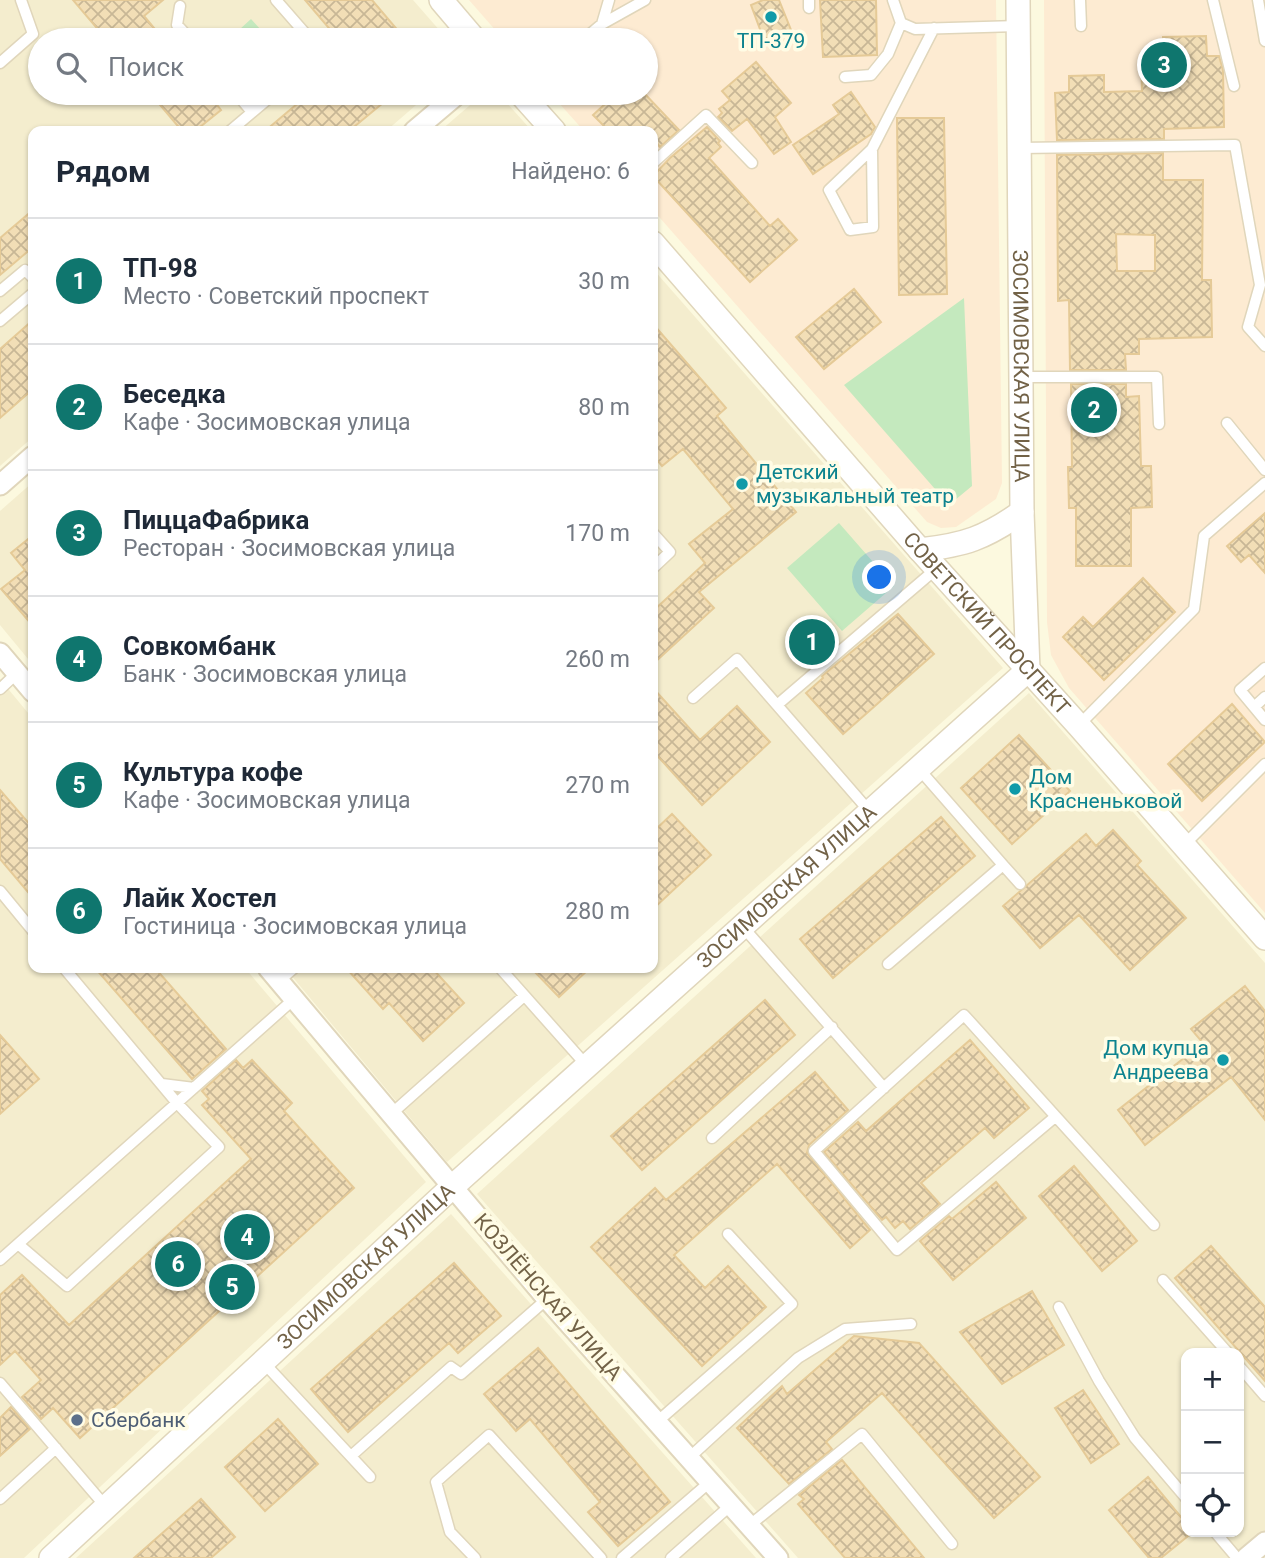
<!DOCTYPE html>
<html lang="ru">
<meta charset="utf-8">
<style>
:root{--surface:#fff;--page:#f2f2f3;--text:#1f2937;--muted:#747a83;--line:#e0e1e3;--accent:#0f766e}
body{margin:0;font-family:Roboto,sans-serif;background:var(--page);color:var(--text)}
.controls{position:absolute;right:21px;bottom:21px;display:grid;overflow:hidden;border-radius:14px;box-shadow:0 2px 5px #0004}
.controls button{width:63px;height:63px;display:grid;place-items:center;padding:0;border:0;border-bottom:2px solid var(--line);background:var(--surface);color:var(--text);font:35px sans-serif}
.you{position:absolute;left:880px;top:578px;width:24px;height:24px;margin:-18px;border:5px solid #fff;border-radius:50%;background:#1a73e8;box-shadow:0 0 0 10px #1a73e833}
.badge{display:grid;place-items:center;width:46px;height:46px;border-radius:50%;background:var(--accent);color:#fff;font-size:23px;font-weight:700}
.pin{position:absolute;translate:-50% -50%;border:4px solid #fff;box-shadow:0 2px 7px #0006}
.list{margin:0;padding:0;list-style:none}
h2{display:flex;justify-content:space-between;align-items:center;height:91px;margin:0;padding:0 28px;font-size:30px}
h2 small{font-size:23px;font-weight:400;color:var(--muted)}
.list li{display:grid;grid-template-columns:46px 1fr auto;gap:21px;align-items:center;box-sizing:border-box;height:126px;padding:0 28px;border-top:2px solid var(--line)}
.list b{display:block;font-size:26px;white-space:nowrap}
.list p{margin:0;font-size:23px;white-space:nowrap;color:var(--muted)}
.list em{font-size:23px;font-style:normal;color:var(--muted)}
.icon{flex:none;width:38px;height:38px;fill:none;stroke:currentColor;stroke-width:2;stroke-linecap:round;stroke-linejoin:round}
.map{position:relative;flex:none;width:1265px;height:1558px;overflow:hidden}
.search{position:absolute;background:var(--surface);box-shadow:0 2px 5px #0004;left:28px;top:28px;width:630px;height:77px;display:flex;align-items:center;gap:18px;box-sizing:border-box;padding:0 24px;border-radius:38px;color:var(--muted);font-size:26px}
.panel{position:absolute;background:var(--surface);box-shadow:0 2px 5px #0004;left:28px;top:126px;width:630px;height:847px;border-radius:14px}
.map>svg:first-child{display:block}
.residential{fill:#f4edce;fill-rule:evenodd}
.commercial{fill:#fdebd2}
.green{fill:#c4e9be}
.building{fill:url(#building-cross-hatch);stroke:#e5ca97;stroke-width:2;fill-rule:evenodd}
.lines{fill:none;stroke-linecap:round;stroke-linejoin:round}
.service-casing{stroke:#e0d6bb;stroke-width:13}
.minor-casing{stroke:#e0d6bb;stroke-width:23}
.tertiary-casing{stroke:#e0d6bb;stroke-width:26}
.service{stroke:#fff;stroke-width:10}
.minor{stroke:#fff;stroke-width:19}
.tertiary{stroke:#fff;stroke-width:23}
.culture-dot{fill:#0f9aa8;stroke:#fffce5;stroke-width:2.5}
.service-dot{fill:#5c6f8a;stroke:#fffce5;stroke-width:2.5}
.labels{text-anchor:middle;stroke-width:7;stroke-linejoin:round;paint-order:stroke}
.culture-label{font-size:21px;fill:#0d838f;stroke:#fffce5;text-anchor:start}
.street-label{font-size:21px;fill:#726247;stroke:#fffce5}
.service-label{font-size:21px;fill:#4e5e75;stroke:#fffce5;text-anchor:start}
</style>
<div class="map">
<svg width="1265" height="1558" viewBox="0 0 1265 1558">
<defs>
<pattern id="building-cross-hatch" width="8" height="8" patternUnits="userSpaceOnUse" patternTransform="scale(1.75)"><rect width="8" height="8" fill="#f2deb6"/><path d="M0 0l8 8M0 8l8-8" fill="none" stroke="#c8b796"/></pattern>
</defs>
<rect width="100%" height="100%" fill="#fcf9df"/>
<!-- residential -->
<path class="residential" d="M0,0H413L448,40H40V93H430L386,131H33V437L0,466Z
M484,93H498L532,131H440Z
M653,269L1003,668L447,1162L285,968H653Z
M33,482V665L0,625V511Z
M0,679L33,719V968H245L426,1182L24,1558H0Z
M1029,693L1265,963V1534L1236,1558H798L477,1194ZM1186,1353H1239V1532H1186Z
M451,1214L756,1558H76Z"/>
<!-- commercial -->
<path class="commercial" d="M469,0H996L1002,483L996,499L956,527L941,528L927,522L653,210V131H584L550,93H646V40H504Z
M1044,0H1265V913L1069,688L1051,655L1047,622Z"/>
<!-- green -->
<path class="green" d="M251,19L270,40H228Z
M964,298L972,486L949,505L844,385Z
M839,523L894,586L842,631L787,568Z"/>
<!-- building -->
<path class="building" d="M73,0H163L144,16L164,40H107Z
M305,0H372L406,40H339Z
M763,0H779L791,30L764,40L751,5Z
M820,0H876L877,55L823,57Z
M1206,36L1207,56H1219L1223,70L1224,127L1164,129V139L1057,140L1055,93L1069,92V76L1104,75V92L1142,91L1141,57H1163V37Z
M756,62L791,103L775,117L791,142L774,154L747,119L732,131L718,117L722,113L719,109L730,100L722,91Z
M851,92L875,127L871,134L813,174L793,145L839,114L833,105Z
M150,93H208L221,110L195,131H182Z
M310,93H395L349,131H265Z
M617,93H644L679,130L660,147L653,139V131H609L593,115Z
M897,118H944L947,294L899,295Z
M707,127L720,141L718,143L721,147L709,158L770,226L778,219L797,240L750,282L653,176L670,158Z
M1163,153V180H1203L1202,280H1211L1212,337L1139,339V354H1125L1126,370H1070L1069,300L1058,301L1057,155ZM1116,234L1155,235V271H1117Z
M33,210V247L0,275V238Z
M854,289L881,322L824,369L796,337Z
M33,320V389L0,418V349Z
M653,324L726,408L717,416L796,512L699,592L714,608L653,664V611L705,563L689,544L733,509L683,449L662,466L653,455Z
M1071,384H1126V397L1139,396L1141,466H1151L1152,507L1131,508V566H1076V508H1069L1068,467H1072Z
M1265,513V573L1249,555L1241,562L1227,546Z
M33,535V626L1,589L25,570L11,553Z
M1143,578L1175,612L1104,680L1063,637L1083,617L1093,627Z
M898,614L934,654L843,734L806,693L823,678L822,676Z
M816,629L831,649L813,664L797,643Z
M653,688L700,740L737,706L770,742L702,805L653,751Z
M1232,704L1265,742L1202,801L1168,764Z
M1019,735L1070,791L1012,844L961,788Z
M0,790L33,828V898L0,859Z
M672,814L711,855L653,909V832Z
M941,817L975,856L833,978L800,939Z
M1113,830L1141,861L1137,865L1186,918L1130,970L1079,915L1040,948L1003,906L1086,834L1096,846Z
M95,968H155L226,1049L192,1079Z
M346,968H432L464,1003L423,1041L389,1003L383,1009Z
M531,968H590L559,997Z
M1245,986L1265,1011V1120L1231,1077L1145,1145L1118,1110L1203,1043L1191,1029Z
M765,1000L795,1035L642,1170L611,1136Z
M0,1035L39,1079L0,1114Z
M970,1040L1029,1108L994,1138L985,1128L921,1183L940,1204L910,1229L903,1221L895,1228L886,1217L882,1220L824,1152L858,1122L866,1131Z
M236,1060L243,1068L252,1060L292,1103L284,1111L354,1188L80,1438L53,1408L41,1419L22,1397L41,1380L15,1351L0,1365V1295L22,1275L69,1325L251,1159L202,1105L209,1099L202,1091Z
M815,1072L848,1110L809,1145L807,1153L870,1230L850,1248L777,1164L674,1255L705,1288L728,1266L766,1307L702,1366L591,1247L655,1188L666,1200Z
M1074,1166L1137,1241L1102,1271L1039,1196Z
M996,1182L1026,1218L953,1280L920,1241L949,1216L952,1219Z
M1211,1246L1265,1307V1381L1175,1278Z
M454,1263L501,1316L458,1353L449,1343L348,1432L311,1389Z
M1032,1291L1064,1345L1002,1384L960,1332Z
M854,1336L919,1343L1040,1477L994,1518L882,1393L826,1442L832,1449L789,1484L737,1428L782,1386L787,1394Z
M538,1348L670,1502L618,1546L588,1512L600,1502L530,1419L516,1431L484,1394Z
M1083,1390L1119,1444L1091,1463L1055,1408Z
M11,1407L30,1429L0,1456V1418Z
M278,1419L318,1464L265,1511L225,1467Z
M842,1460L924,1558H845L798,1504L804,1499L799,1495Z
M1148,1477L1186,1523V1532H1193L1161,1558H1149L1109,1510Z
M201,1499L235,1537L211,1558H134Z"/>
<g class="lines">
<defs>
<path id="service" d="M276,0L311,40
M809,0V8
M1080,0L1081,26
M1213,0L1234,86
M1258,0L1265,41
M180,6L177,25L191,40
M901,23L915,29L1018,26
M602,24L645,0
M583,40L602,24L609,0
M0,63L33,34L21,0
M845,77L871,75L888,54L901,23L893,0
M236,93L252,112
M230,131L275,93
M1020,148L1235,145L1260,285L1248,327L1265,346
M872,149L829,190L850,230L873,227L872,149L934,28
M653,163L706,115L752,163
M0,291L25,270L33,278
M0,321L33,293
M1021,377H1157L1159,424
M1227,423L1265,470
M653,533L670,552L653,568
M1265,668L1240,690L1265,720
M0,689L17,673
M693,698L737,659L870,812
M777,705L936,569
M1254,707L1265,697
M1079,725L1194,609L1204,536L1265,483
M1184,845L1265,764
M1003,865L1020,884
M0,891L33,931
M743,927L884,1088
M888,964L1003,865L919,769
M500,968L587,1066
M279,981L294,968
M162,1084L194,1088
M390,1115L524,996
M1055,1117L897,1250L814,1151L964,1015L1154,1225
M712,1138L832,1027
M18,1244L67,1286L219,1147L177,1103L64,968
M0,1260L294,999
M1163,1280L1228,1353
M1059,1307L1099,1381L1135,1438L1186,1498
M264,1363L370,1477
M1239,1366L1265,1396
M0,1383L106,1507
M658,1421L792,1304L728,1234
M351,1456L451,1367L461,1374L547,1299
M690,1457L798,1358L845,1329L911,1324
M0,1499L56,1448
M750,1525L862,1434L952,1544
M1215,1532L1237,1558
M475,1558L450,1532L436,1482L489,1435L601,1558
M622,1558L711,1481
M671,1558L731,1505"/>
<path id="minor" d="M414,131L459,93
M0,485L33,456
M0,653L33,692
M268,968L547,1299L778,1558
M1246,1558L1265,1542"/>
<g id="tertiary">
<path d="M441,0L475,40"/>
<path id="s1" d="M1018,0L1022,512L1028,670"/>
<path d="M520,93L554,131"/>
<path id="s2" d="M653,243L920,550L1079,726L1265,938"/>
<path d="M920,550C965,545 985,538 1022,512"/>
<path id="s3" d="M51,1558L451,1188L1028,670"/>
</g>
</defs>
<!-- service casing -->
<use href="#service" class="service-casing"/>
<!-- minor casing -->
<use href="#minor" class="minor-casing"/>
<!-- tertiary casing -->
<use href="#tertiary" class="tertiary-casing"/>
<!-- service -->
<use href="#service" class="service"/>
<!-- minor -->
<use href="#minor" class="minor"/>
<!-- tertiary -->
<use href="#tertiary" class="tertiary"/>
</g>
<!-- markers -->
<g class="culture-dot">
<circle cx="771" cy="17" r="7"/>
<circle cx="742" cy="484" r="7"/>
<circle cx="1015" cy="789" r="7"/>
<circle cx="1223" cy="1060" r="7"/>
</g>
<circle class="service-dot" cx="77" cy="1420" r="7"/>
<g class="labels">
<!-- culture labels -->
<g class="culture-label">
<text x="771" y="48" text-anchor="middle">ТП-379</text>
<text x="756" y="479">Детский<tspan x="756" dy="24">музыкальный театр</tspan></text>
<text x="1029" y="784">Дом<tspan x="1029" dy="24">Красненьковой</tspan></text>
<text x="1209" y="1055" text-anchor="end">Дом купца<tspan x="1209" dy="24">Андреева</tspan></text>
</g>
<!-- street labels -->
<g class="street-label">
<text dy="7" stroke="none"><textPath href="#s1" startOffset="366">ЗОСИМОВСКАЯ УЛИЦА</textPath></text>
<text dy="7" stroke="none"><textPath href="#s2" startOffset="506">СОВЕТСКИЙ ПРОСПЕКТ</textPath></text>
<text dy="7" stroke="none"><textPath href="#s3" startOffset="996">ЗОСИМОВСКАЯ УЛИЦА</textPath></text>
<text dy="7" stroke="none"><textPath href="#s3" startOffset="429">ЗОСИМОВСКАЯ УЛИЦА</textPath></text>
<text transform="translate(548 1297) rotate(49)" y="7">КОЗЛЁНСКАЯ УЛИЦА</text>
</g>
<!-- service labels -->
<g class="service-label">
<text x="91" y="1427">Сбербанк</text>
</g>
</g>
</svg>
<div class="controls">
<button>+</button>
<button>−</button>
<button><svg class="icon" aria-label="locate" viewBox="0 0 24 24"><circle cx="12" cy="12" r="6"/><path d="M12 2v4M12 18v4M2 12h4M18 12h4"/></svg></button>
</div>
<div class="you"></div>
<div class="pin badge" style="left:812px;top:642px">1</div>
<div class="pin badge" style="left:1094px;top:410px">2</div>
<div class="pin badge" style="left:1164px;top:65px">3</div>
<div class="pin badge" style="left:247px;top:1237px">4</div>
<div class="pin badge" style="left:232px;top:1287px">5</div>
<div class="pin badge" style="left:178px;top:1264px">6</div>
<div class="search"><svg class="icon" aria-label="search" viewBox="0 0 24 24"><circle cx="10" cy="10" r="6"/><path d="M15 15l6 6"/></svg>Поиск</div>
<section class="panel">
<h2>Рядом<small>Найдено: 6</small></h2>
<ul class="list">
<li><span class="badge">1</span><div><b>ТП-98</b><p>Место · Советский проспект</p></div><em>30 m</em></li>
<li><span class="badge">2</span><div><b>Беседка</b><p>Кафе · Зосимовская улица</p></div><em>80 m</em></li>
<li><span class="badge">3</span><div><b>ПиццаФабрика</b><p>Ресторан · Зосимовская улица</p></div><em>170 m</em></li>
<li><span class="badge">4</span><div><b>Совкомбанк</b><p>Банк · Зосимовская улица</p></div><em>260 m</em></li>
<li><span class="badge">5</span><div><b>Культура кофе</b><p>Кафе · Зосимовская улица</p></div><em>270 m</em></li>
<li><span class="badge">6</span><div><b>Лайк Хостел</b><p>Гостиница · Зосимовская улица</p></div><em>280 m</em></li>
</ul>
</section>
</div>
